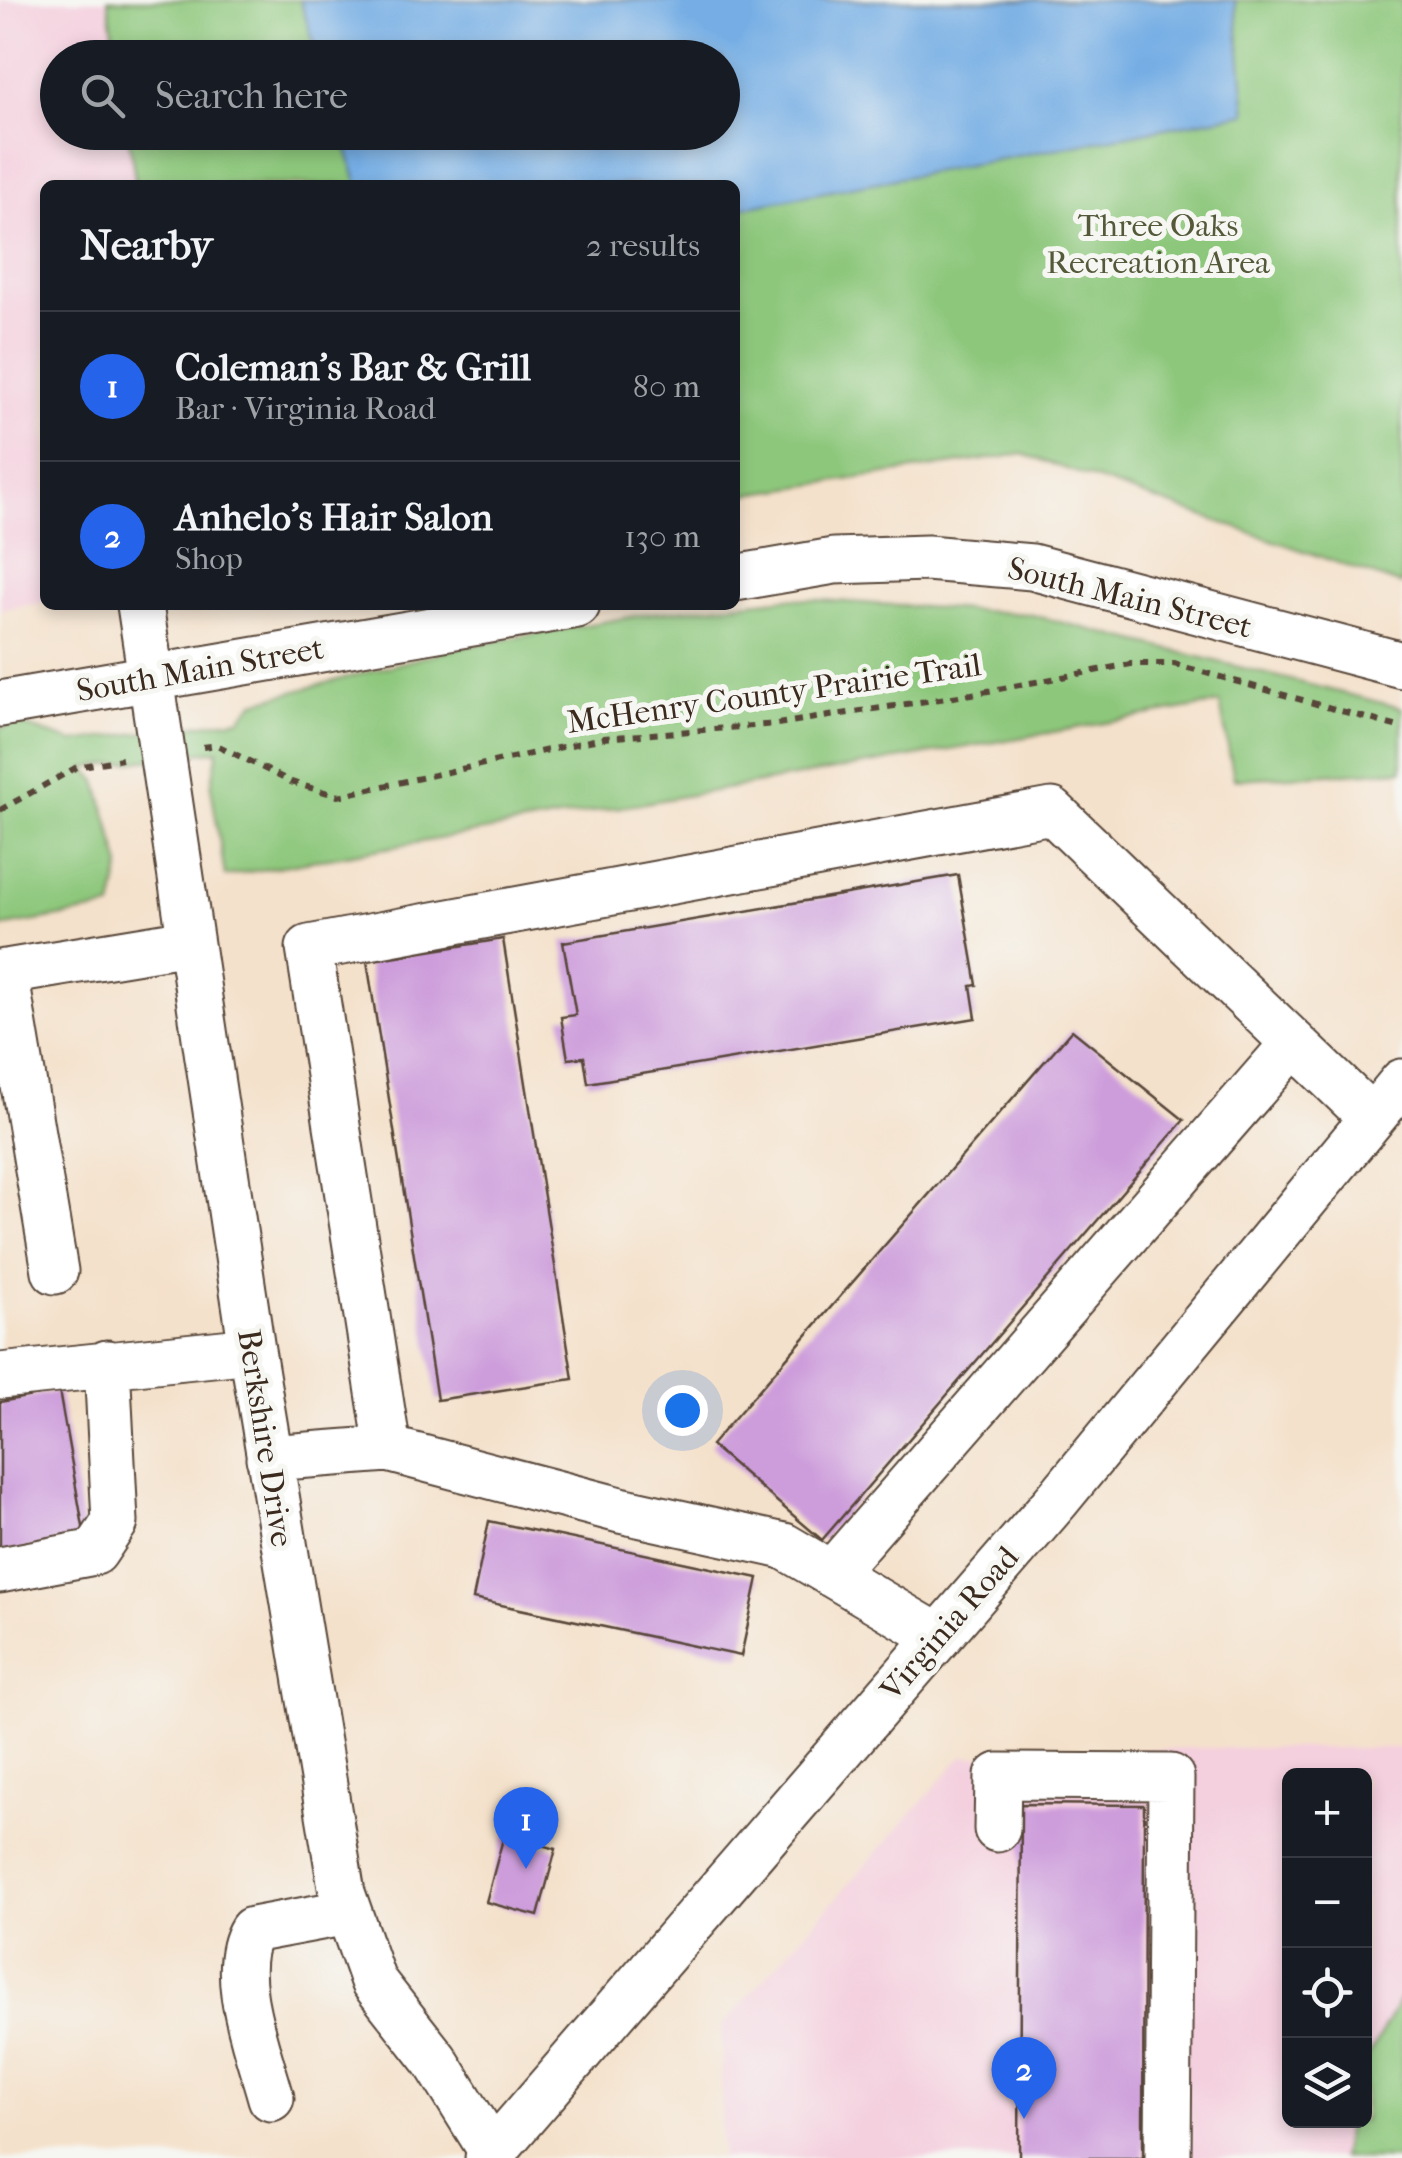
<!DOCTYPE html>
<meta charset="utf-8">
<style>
:root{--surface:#171b24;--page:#242831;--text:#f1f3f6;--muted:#9ea1a6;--line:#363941;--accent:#2563eb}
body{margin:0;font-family:"IM FELL French Canon",serif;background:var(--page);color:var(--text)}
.controls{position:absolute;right:30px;bottom:30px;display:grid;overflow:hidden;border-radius:15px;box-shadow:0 5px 15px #0003}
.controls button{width:90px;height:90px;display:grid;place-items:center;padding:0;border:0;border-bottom:2px solid var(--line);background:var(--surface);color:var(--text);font:50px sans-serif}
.you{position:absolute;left:682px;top:1410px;width:35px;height:35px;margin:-25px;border:8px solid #fff;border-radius:50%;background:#1a73e8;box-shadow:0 0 0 15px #1a73e833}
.badge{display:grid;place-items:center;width:65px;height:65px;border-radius:50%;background:var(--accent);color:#fff;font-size:32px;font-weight:700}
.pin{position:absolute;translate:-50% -82px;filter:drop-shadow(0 2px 5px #0008)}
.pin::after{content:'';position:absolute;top:52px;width:35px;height:30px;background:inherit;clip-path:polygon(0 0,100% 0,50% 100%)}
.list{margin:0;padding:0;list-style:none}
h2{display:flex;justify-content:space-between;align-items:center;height:130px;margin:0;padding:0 40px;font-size:42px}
h2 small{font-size:32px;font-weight:400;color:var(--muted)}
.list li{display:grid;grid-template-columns:65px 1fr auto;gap:30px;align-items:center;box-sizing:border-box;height:150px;padding:0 40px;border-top:2px solid var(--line)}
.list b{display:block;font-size:38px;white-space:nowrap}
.list p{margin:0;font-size:32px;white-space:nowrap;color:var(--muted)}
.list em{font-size:32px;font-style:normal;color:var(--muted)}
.icon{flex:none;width:55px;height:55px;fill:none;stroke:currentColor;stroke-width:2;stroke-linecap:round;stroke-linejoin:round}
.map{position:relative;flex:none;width:1402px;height:2158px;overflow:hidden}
.search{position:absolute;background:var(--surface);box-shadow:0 5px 15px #0003;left:40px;top:40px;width:700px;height:110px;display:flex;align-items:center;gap:25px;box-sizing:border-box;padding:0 35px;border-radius:55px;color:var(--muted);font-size:38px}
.panel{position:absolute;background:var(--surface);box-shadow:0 5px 15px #0003;left:40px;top:180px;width:700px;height:430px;border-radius:15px}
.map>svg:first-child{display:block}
.built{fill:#f4cfde;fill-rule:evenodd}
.green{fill:#8dc77c;stroke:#64784d;stroke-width:2.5}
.water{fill:#75ade4;stroke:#586c81;stroke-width:2.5}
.building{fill:#cd9ddb}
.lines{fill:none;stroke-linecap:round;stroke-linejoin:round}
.minor-casing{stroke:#574538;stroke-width:49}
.path{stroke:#574538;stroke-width:6;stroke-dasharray:8 8;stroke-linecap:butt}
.minor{stroke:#fff;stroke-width:45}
.labels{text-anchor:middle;stroke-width:10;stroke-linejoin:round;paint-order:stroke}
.park-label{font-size:32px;fill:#54593a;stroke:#f6f6f2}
.street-label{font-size:32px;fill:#3b2a1e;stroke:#f6f6f2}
</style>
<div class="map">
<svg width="1402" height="2158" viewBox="0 0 1402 2158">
<rect width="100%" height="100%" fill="#f6f6f2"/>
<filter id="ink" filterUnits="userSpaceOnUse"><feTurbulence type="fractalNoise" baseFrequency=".01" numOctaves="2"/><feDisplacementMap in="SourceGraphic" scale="20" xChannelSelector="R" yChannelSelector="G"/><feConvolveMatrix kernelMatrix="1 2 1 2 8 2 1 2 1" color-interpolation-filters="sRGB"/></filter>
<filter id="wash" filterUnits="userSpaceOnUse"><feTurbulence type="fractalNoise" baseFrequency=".0048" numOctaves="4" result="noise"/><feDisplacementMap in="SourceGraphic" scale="40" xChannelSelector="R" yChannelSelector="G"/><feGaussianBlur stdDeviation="2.25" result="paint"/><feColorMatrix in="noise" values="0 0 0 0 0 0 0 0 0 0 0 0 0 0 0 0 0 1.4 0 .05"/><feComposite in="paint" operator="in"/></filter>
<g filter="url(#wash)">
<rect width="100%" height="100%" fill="#f4e1cb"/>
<!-- built -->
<path class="built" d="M0,0H108L117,57L58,58V132L128,133L136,185H45V602L0,610Z
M1191,1748H1402V2158H721L722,2026L962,1757ZM1290,1776H1364V2120H1290Z"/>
<!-- green -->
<path class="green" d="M108,0H1402V585L1023,454L735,496V185H136L128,133L722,132V58L117,57Z
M788,598L1028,614L1402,708V770L1234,779L1220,703L225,876L211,787L218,750L85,768L97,781L121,866L112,908L0,927V728L18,724L74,742L239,719L255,702L457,648L652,613Z
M1402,1996V2158H1341L1348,2121L1364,2120L1365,2062Z"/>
<!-- water -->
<path class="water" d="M300,0H1235L1246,113L735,209V185H358L342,133L722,132V58L318,57Z"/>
<g id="blocks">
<!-- building -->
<path class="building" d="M958,875L977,985L971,986L976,1018L588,1083L584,1057L568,1059L561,1017L576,1015L563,942Z
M503,939L573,1379L437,1400L367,961Z
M1072,1030L1184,1120L822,1540L711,1445Z
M59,1391L85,1538L0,1554V1402Z
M489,1521L758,1578L741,1656L473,1599Z
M1021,1804L1144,1805L1143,2158H1019Z
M504,1835L556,1849L538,1916L486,1902Z"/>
</g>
</g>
<g filter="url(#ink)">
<use href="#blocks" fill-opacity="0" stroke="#574538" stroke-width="2.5"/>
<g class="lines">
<defs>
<path id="minor" d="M735,578L834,561L927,558L1032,567L1402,665
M140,605L252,1350L342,1893L373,1981L435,2060L496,2158
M0,704L577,605
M5,972L55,1271
M0,973L188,942
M0,1376L252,1350
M388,1449L309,948L1052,811L1372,1118
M269,1458L388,1449L620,1510L784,1546L937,1636
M0,1570L95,1552L115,1522L107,1363
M831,1574L1294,1043
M997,1829L998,1776L1171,1777L1168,2158
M271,2098C259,2053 226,1972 252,1930L348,1912
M488,2158L1058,1499L1402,1082"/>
</defs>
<!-- minor casing -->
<use href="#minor" class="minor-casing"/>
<!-- path -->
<path class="path" d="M203,747L217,745L291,782L338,796L603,738L777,724L972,694L1131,664H1174L1402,728
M0,810L77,767L122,759"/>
<!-- minor -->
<use href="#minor" class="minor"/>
</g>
</g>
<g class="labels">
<!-- park labels -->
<g class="park-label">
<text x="1158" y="236">Three Oaks<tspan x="1158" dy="37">Recreation Area</tspan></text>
</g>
<!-- street labels -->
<g class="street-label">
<text transform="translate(1130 597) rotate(14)" y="11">South Main Street</text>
<text transform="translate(200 669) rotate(-10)" y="11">South Main Street</text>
<text transform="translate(774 693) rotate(-8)" y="11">McHenry County Prairie Trail</text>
<text transform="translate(266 1438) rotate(81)" y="11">Berkshire Drive</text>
<text transform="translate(949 1623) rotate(-49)" y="11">Virginia Road</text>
</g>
</g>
</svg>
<div class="controls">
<button>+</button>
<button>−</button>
<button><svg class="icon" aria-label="locate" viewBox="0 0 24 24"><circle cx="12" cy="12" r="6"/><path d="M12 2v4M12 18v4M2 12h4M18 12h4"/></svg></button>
<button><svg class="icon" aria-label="layers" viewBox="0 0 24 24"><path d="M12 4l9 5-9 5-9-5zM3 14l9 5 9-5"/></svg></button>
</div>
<div class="you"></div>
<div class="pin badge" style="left:526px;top:1869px">1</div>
<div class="pin badge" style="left:1024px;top:2119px">2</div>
<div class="search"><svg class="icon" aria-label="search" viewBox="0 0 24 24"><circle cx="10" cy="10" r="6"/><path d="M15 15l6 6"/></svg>Search here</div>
<section class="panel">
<h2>Nearby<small>2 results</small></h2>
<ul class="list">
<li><span class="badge">1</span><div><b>Coleman's Bar &amp; Grill</b><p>Bar · Virginia Road</p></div><em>80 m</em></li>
<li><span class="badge">2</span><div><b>Anhelo's Hair Salon</b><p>Shop</p></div><em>130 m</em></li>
</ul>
</section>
</div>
